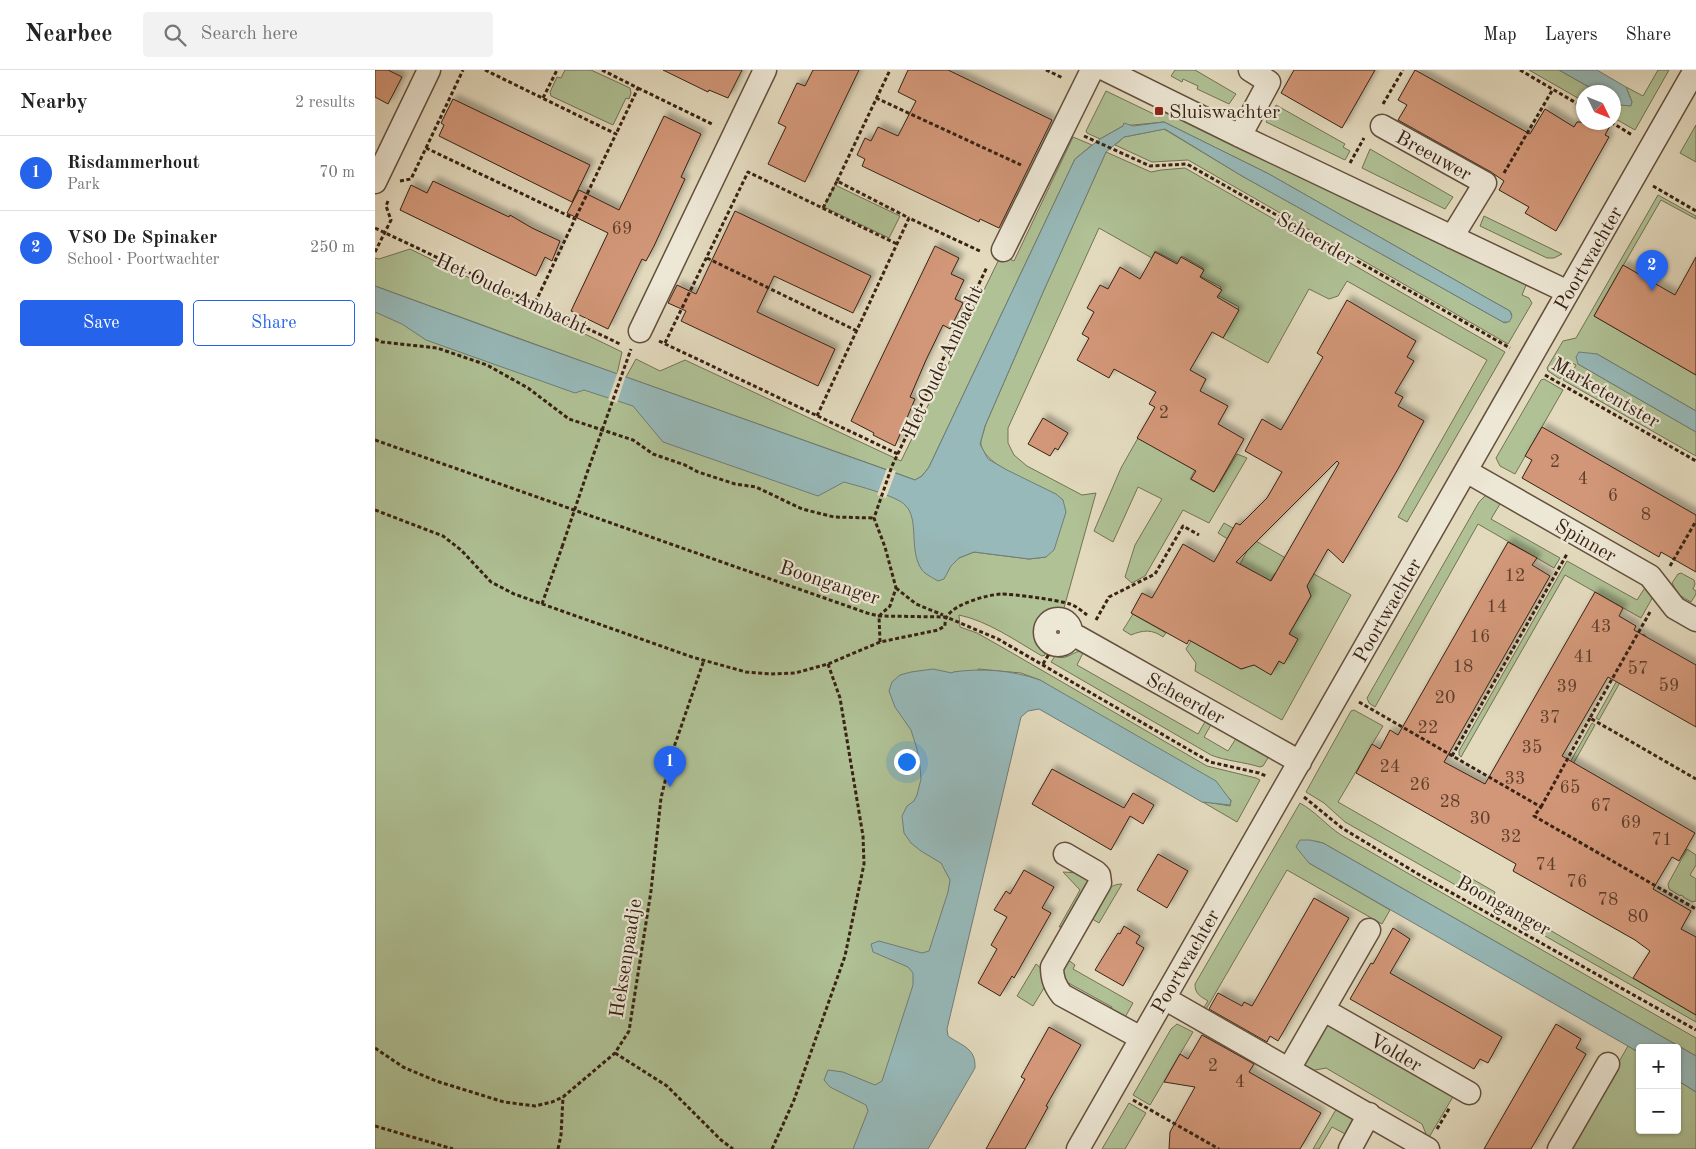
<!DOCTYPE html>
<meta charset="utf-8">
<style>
:root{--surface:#fff;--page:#f2f2f2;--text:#222;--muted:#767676;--line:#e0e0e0;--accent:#2563eb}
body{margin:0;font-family:"Old Standard TT",serif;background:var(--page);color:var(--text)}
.controls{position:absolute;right:15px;bottom:15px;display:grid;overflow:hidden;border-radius:5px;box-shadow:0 1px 4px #0004}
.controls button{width:45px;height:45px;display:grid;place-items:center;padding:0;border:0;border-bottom:1px solid var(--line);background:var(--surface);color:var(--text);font:25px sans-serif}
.compass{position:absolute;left:1201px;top:15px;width:45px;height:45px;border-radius:50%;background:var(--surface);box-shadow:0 1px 4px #0004;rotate:133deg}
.you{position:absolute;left:531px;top:691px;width:18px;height:18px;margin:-12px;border:4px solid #fff;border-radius:50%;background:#1a73e8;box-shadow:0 0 0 8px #1a73e833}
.badge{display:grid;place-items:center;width:32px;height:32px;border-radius:50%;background:var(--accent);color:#fff;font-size:16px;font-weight:700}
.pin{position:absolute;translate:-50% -41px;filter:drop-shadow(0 1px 2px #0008)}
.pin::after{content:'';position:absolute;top:26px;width:18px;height:15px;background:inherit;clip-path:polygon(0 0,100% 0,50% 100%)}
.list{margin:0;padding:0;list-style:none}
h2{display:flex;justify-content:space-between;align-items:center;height:65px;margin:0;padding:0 20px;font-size:21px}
h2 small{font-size:16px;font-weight:400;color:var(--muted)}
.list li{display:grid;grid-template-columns:32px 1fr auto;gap:15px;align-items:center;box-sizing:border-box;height:75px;padding:0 20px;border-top:1px solid var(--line)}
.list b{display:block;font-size:19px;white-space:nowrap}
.list p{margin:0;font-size:16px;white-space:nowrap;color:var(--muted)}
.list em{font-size:16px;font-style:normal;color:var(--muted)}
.actions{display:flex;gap:10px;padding:15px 20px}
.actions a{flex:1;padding:11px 0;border:1px solid var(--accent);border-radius:5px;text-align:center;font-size:18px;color:var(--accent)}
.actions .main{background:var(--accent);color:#fff}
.icon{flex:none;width:28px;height:28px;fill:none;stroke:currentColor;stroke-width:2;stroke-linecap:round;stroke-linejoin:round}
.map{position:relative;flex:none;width:1321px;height:1079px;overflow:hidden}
header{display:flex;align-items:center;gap:30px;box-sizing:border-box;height:70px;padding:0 25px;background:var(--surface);border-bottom:1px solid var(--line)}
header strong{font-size:24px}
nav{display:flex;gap:28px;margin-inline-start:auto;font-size:18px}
.search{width:350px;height:45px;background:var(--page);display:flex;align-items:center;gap:12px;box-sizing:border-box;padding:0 18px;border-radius:5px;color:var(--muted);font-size:19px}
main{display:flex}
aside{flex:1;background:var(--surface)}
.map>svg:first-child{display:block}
.green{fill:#afc195;stroke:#747254}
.water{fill:#97b9b9;stroke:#717d77}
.pier{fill:#e3dabe}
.building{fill:#d29778;stroke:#392214;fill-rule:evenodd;filter:url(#shadow)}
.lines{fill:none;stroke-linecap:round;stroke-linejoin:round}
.minor-casing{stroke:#64503e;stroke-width:25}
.path{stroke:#392214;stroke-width:3;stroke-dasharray:4 2.5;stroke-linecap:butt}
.minor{stroke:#ede7d5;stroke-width:22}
.path-bridge{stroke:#392214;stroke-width:3;stroke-dasharray:4 2.5;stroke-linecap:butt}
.poi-dot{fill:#8f2418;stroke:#ede7d5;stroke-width:2}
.labels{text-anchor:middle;stroke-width:4.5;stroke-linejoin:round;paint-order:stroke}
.number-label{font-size:18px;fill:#5f3f2d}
.poi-label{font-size:20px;fill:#392214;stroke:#ede7d5;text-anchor:start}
.street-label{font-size:20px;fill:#392214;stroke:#ede7d5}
</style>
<header>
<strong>Nearbee</strong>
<div class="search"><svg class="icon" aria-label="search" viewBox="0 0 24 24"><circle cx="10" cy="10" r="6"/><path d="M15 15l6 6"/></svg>Search here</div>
<nav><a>Map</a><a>Layers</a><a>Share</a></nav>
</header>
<main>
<aside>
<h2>Nearby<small>2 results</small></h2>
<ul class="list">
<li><span class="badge">1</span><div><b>Risdammerhout</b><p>Park</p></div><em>70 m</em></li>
<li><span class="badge">2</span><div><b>VSO De Spinaker</b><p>School · Poortwachter</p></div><em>250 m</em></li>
</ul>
<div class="actions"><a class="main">Save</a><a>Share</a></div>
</aside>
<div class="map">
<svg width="1321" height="1079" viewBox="0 0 1321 1079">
<defs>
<filter id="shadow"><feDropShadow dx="4.5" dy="-4.5" stdDeviation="2.5" flood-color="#0004"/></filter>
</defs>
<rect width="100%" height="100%" fill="#e3dabe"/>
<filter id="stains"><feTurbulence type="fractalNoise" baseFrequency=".004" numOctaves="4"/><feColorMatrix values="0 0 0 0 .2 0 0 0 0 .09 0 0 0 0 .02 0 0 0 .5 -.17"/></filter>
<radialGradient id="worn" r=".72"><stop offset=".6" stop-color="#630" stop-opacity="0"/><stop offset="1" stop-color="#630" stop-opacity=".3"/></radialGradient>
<!-- green -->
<path class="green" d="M190,0H216L255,18L256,23L254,29L251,28L238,55L176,26L175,22L182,7L186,8Z
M800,0H820L861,24L854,34L822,19L823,16L808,9L807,12L796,6Z
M1154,0H1184L1223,22H1208V31Z
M1283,0H1294L1260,60L1239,48V32L1245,35L1257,32L1251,17L1268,26Z
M731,21L785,47L789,42L1151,215L1147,225L1154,228L1157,233L1133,274L813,90L777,92L740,75L749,67L789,59L867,106L1128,252L1131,253L1137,245L1135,241L1110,227L894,104L789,52L748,56L725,69L712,63L711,61Z
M901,35L970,74L968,77L975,81L970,90L891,52Z
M1321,55V92L1305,83Z
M698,67L717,75L700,89L554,397L547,406L540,410L521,403L251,307L261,289L285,301L310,290L526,391L626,185L639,191Z
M995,79L1078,127L1070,139L987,98Z
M731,82L776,102L786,100L810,98L1130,282L1032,452L1023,447L1112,290L972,211L963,226L954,229L934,219L893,293L848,268L864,237L842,225L846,217L825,206L828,198L807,186L803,193L780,181L777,188L724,158L633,358V373L639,385L652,396L707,425L721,423L689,538C669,535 652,555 663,574C665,577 668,580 670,583V585L667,586C641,571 613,551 584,545L585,557L602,563L625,576L832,696L881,708L885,710L862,752L826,731L855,736L856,730L665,610L646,603L603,599L593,807L503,1079H0V230L580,439L584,488L599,482L654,489L671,487L688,430L680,424C662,415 610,396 606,375C605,370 609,362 610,356L669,220Z
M460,115L525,146L514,168L449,137Z
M1283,125L1321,146V149L1286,130L1219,246L1321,305V341L1222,284L1203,294L1321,362V386L1188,310L1193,301L1197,303L1201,295L1193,291L1189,299L1191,300L1185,309L1173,301L1172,298L1188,271L1201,268Z
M1109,146L1187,184L1179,188H1172L1105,156Z
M35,179L247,282L242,304L0,216V188L4,189Z
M1169,309L1188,320L1140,404L1125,396L1121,388L1166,310Z
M763,368L820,400L815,409L839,422L862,384L872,388L834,453L808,440L770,506L757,513L750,507L760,475L787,429L763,417L738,472L719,461L746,398Z
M1111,425L1124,432L1125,434L1116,449L1185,488L1179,498L1103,454L1000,637L994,633L992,628L1104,432Z
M849,453L976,525L907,650L820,601L821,593L811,579L816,571L866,599L870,598L874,592L896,604L904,591L908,593L914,564L936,526L900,503L889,522L879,502L865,494L872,481L843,463Z
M1192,491L1262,530L1271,516L1279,525L1266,548L1190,505L1086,687L1084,685V681Z
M1306,503L1319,510L1320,514L1318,519L1321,521V524L1316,532L1304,525L1297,513L1303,504Z
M756,543L791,563L788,567C777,559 768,560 756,565L748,560L758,544Z
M1268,564L1271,566L1224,650L1221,648Z
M705,581L708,583L702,595L823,664L831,650L837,653L829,667L853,681L862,667L893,686V688L888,696L885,697C869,692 851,691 836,685L676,592L680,586C690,591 696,583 705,581Z
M979,640L1008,656L963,732L1120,822L1118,827L1321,945V952L970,752L949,733L931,722L976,641Z
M1217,653L1220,655L1173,739L1170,737Z
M925,733C941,742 951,755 966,765L1321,968V986L948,773L940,771L934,793L1015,840L1007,854L912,800L830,941L828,939L833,931C825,926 820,924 820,914Z
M1312,779L1321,785V795L1315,805L1321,809V831L1317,832L1308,827V826L1306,825L1305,826L1294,819L1293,814Z
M688,802L705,803L714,811L688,856L684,857L705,820Z
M747,814L724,853L714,847C722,834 729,814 747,814Z
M692,889L700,895L698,899L758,933L748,951L734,943L737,937L688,910L684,900Z
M661,894L667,899L672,913L658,936L642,926Z
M802,954L818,962L775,1035L758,1025L796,959Z
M953,955L1079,1025L1053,1069L1047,1054L951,998L935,1001L930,997L929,993L950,957Z
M1253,976L1265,983V1060H1302V1010L1321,1022V1079H1194Z
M754,1033L771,1043L750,1079H727Z
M963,1036L979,1050L972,1065L957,1057L944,1079H938Z"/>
<!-- water -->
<path class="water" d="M1184,0H1222L1251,17L1257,32L1256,36L1245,35L1239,32L1238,22H1223Z
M789,52L894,104L1110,227L1135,241L1137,247L1134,252H1128L867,106L790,59L749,67L731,82L669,220L610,356L605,374L613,389L632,400L681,424L688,430L691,442L679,480L671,487L654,489L599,482L584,488L576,496L569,509L563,511C558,508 550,504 547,500C533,480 545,449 530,435C522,426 483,416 469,412L443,426L288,372L258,336L209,320L200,323L51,270L27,254L0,242V216L139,267L540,410L547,406L554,397L700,89L725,69L748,56L749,53L758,56Z
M1204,282L1222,284L1321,341V362L1203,294L1201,287Z
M558,599L577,603L578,602C606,598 637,600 665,610L841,711L856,731L855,735L827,732L664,639L653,641L646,647L572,959L573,966C587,976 601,978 600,998L553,1079H478L493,1041L491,1035L455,1017L449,1010L453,1000L468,1002L500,1015L507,1011L538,915V903L533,897L498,882L496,874L504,871L547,883L554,881L573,822L575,810L566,793L546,781L536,773L529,763L527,746L532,736L539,731L542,725L546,709L545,696L542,679L536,660L520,637L514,621L517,612L525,605L536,602Z
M925,770H935L948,773L1321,986V1022L1302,1010V978H1265V983L934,793L921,777Z"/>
<!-- pier -->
<path class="pier" d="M243,301L251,305L242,333L233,330Z
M512,398L521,401L511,428L502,425Z"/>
<!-- building -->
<path class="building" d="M0,0H13L27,7L13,34L0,27Z
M288,0H367L353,28L334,20L333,22Z
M438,0H484L430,112L393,94L411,57L403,53L422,13L430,16Z
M533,0H573L677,50L624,158L605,149L604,152L487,96L490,89L482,85L490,68L496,71L503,57L523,66L541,31L523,22Z
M919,0H1000L967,58L906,23Z
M1040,0L1155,64L1170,39L1199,57L1202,52H1237L1230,65L1234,67L1181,161L1150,143L1154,137L1124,120L1129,111L1116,102L1023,50L1032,35L1023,30Z
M78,29L215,95L197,132L64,66L69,55L66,53Z
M289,46L326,64L306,107L310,109L279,176L271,191L267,189L233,259L196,241L233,163L192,143L204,120L244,140Z
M58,111L134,147L135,145L157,158L185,171L177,191L170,187L161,206L25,140L36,115L52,123Z
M360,141L496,206L478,243L399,206L382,242L460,279L443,316L306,251L311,241L293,233L302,215L321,224Z
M560,176L584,188L576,204L589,210L580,229L588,233L575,259L568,255L551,290L535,327L540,329L520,376L498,365L499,363L476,351Z
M780,182L802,194L806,187L829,200L825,207L847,220L842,227L864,240L848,268L837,262L815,300L831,309L825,321L853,336L843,354L869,369L839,422L816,409L821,401L762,368L780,337L774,334L781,322L739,299L734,308L702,290L714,268L707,264L719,242L712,238L725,215L733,219L745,197L765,209Z
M1321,187V305L1219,246L1248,195L1300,225Z
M972,230L1041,271L1032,287L1039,291L1020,323L1028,327L1023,336L1049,351L1023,399L968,493L953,479L932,516L936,526L914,564L923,569L909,594L904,591L896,605L879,595L866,599L814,570L812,574L756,543L767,523L777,528L808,474L839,492L861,453L865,455L892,428L907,402L870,381L887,349L906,360L948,287L942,283ZM962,391L964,393L896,511L861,492Z
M668,348L693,363L683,380L680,378L675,386L653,374Z
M1167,357L1321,445V502L1286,482L1284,487L1147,408L1157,390L1150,386Z
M1133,472L1162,488L1157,495L1175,506L1069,692L1110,714L1220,522L1248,538L1244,546L1261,556L1259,560L1321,595V657L1233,607L1187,686L1320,763L1304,791L1297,787L1278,819L1316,841L1306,859L1321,867V945L1258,908L1275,881L1260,870L1138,801L1141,794L981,703L997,674L1005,679L1015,660L1023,665Z
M677,699L749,738L758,723L779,735L768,754L755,746L736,780L657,734Z
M783,784L813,801L792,838L762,820Z
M649,800L679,817L667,838L676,843L639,908L637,906L625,926L603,913L622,879L616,875L632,847L619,840L631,821L635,824Z
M939,828L974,848L903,971L895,966L892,972L834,939L843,923L867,936L869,932L877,936Z
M749,856L765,866L761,873L769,878L748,916L720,900L743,863L745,864Z
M1018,858L1035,869L1015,903L1127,967L1113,993L1105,989L1099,999L975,929L996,893L998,894Z
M1181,954L1206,969L1201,978L1211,984L1203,998L1156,1079H1109Z
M674,957L706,975L671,1036L673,1037L650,1079H611L650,1009L646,1007Z
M827,965L879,994L874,1002L946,1043L925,1079H794L795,1062L820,1017L789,1012L805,984L813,989Z"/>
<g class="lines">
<defs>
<path id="minor" d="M731,0L865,66L1193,222
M1007,56L1110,113L1077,167
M865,66L894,12L875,0
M0,112L54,0
M628,180L717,0
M265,261L390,0
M1091,401L1275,506L1300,538L1321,550
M670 562a13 13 0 1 1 26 0a13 13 0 1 1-26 0Z
M696,565L703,567L925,692
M690,784L721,802L724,805L725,813L677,897C677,909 680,916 687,925L766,968
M789,928L1053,1079
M949,940L1094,1023
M914,999L994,860
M703,1079L1320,0
M975,1079L994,1044
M1184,1079L1233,994"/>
</defs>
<!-- minor casing -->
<use href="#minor" class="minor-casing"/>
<!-- path -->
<path class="path" d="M110,0L241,64L200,149
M227,0L263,18L241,64
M671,0L688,8
M1145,0L1208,37
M263,18L339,55
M168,28L182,0
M501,28L646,95
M1008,34L1028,0
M1236,52L1257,65
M709,66L775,96L812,94L1135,278
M51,78L88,0
M975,93L989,68
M1129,103L1178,19
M25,111L36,109L51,78L200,149L160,233
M462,111L515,0
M1278,116L1321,141
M448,138L462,111L534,148
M0,158L245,274
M0,182L16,150L11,136L13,131
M332,188L482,261
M0,269L7,272L62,278L112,295L153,318L194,349L258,370L278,384L310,395L323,402L360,414L381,417L427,439L459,447L499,448
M284,271L523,384
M290,273L373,102L522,174
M1170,305L1321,391
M442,346L534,148L607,182
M0,370L492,543L504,546L571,547L623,569L835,692L884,703L891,706
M212,403L256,279
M0,440L68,466L86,480L116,512L139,524L317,587L371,602L396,604L420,603L453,594L505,572L563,560L570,556C570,552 570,548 573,545C582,533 612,525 626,524C639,524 683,530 695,534C701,536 707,541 712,545
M1295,496L1321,451
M521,518L541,534L568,545
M167,534L187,477
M1275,542L1215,648L1321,709
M721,550L734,527L780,504L808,456L824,465
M505,572L504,546L515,536L521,518L510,477L499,448L517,396L612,197
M668,594L678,577
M984,632L1166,737L1159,746L1321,839
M1077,686L1192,484
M929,727L967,758L1043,804L1321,960
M1166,737L1215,648
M0,978L28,997L61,1011L129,1032L160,1036L177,1032L188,1027L240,983L254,961L276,821L286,728L297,683L329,590
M240,983L292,1016L346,1070L358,1079
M758,1030L844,1079
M0,1056L78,1079
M1062,1059L1075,1037
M183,1079L186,1065L188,1027
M397,1079L419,1030L470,886L489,794L488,766L465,628L453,594"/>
<!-- minor -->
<use href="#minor" class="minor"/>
<!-- path-bridge -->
<path class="path-bridge" d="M187,477L212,403"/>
</g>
<!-- markers -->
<rect class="poi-dot" x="779" y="36" width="10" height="10" rx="2.5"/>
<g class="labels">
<!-- number labels -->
<g class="number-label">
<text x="247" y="164">69</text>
<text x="789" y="348">2</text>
<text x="1180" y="397">2</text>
<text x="1208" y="414">4</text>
<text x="1238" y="431">6</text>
<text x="1271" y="450">8</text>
<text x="1140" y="511">12</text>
<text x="1122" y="542">14</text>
<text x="1226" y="562">43</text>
<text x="1105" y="572">16</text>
<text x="1209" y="592">41</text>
<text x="1088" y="602">18</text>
<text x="1263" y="604">57</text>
<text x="1294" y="621">59</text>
<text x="1192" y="622">39</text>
<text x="1070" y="633">20</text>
<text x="1175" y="653">37</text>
<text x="1053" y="663">22</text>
<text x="1157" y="683">35</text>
<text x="1015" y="702">24</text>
<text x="1140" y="714">33</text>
<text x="1045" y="720">26</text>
<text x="1195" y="723">65</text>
<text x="1075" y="737">28</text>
<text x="1226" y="741">67</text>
<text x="1105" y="754">30</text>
<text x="1256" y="758">69</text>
<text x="1136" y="772">32</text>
<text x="1287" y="775">71</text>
<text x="1171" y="800">74</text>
<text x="1202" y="817">76</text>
<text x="1233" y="835">78</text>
<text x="1263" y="852">80</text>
<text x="838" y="1001">2</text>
<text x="865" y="1017">4</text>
</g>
<!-- poi labels -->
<g class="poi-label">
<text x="794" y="48">Sluiswachter</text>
</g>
<!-- street labels -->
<g class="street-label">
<text transform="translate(1059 85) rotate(29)" y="7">Breeuwer</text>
<text transform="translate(941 168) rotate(30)" y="7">Scheerder</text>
<text transform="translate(1213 188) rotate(-60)" y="7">Poortwachter</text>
<text transform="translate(137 223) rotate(25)" y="7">Het Oude Ambacht</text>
<text transform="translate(567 291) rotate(-65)" y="7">Het Oude Ambacht</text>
<text transform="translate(1231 322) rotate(30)" y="7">Marketentster</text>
<text transform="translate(1211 470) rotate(30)" y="7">Spinner</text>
<text transform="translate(455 512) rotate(18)" y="7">Boonganger</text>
<text transform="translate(1012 540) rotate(-60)" y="7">Poortwachter</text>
<text transform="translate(811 628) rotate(29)" y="7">Scheerder</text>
<text transform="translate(1129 835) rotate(29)" y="7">Boonganger</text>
<text transform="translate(250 888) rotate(-81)" y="7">Heksenpaadje</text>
<text transform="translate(810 891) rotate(-60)" y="7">Poortwachter</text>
<text transform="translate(1021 982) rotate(30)" y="7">Volder</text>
</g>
</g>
<rect width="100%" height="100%" filter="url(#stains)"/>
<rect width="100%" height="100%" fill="url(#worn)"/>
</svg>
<div class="controls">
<button>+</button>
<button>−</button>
</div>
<svg class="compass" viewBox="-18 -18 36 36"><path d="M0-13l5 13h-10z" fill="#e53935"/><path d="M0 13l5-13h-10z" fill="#767676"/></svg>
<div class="you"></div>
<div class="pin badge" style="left:295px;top:717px">1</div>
<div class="pin badge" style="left:1277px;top:221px">2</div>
</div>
</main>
